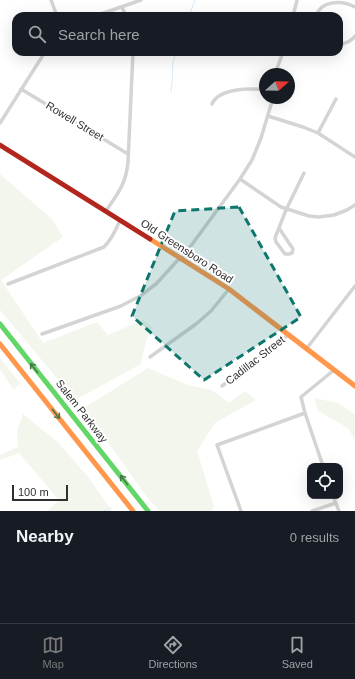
<!DOCTYPE html>
<style>
:root{--surface:#171b24;--page:#20242c;--text:#f1f3f6;--muted:#9ea1a6;--line:#363941;--accent:#787878}
body{margin:0;font-family:Helvetica,sans-serif;background:var(--page);color:var(--text)}
.controls{position:absolute;right:12px;bottom:12px;display:grid;overflow:hidden;border-radius:8px;box-shadow:0 4px 16px #0002}
.controls button{width:36px;height:36px;display:grid;place-items:center;padding:0;border:0;border-bottom:1px solid var(--line);background:var(--surface);color:var(--text);font:20px sans-serif}
.compass{position:absolute;left:259px;top:68px;width:36px;height:36px;border-radius:50%;background:var(--surface);box-shadow:0 4px 16px #0002;rotate:70deg}
.scale{position:absolute;left:12px;bottom:10px;width:56px;box-sizing:border-box;padding-left:4px;border:2px solid #303030;border-top:0;font-size:11px;line-height:14px;white-space:nowrap;color:#303030;-webkit-text-stroke:3px #fff;paint-order:stroke}
.list{margin:0;padding:0;list-style:none}
h2{display:flex;justify-content:space-between;align-items:center;height:52px;margin:0;padding:0 16px;font-size:17px}
h2 small{font-size:13px;font-weight:400;color:var(--muted)}
.icon{flex:none;width:22px;height:22px;fill:none;stroke:currentColor;stroke-width:2;stroke-linecap:round;stroke-linejoin:round}
.map{position:relative;flex:none;width:355px;height:511px;overflow:hidden}
.search{position:absolute;background:var(--surface);box-shadow:0 4px 16px #0002;left:12px;right:12px;top:12px;height:44px;display:flex;align-items:center;gap:10px;box-sizing:border-box;padding:0 14px;border-radius:12px;color:var(--muted);font-size:15px}
.sheet{height:112px;background:var(--surface)}
nav{display:flex;justify-content:space-around;align-items:center;box-sizing:border-box;height:56px;border-top:1px solid var(--line);background:var(--surface);font-size:11px;color:var(--muted)}
nav a{display:grid;justify-items:center;gap:2px}
nav .on{color:var(--accent)}
.map>svg:first-child{display:block}
.green{fill:#f2f6ed}
.lines{fill:none;stroke-linecap:round;stroke-linejoin:round}
.stream{stroke:#d9ebf4;stroke-width:1}
.street{stroke:#d4d4d4;stroke-width:3.5}
.fast{stroke:#63d668;stroke-width:5}
.slow{stroke:#ff974d;stroke-width:5}
.jam{stroke:#b3261e;stroke-width:5}
.oneway{stroke:#477b49}
.marked{fill:#0f766e;fill-opacity:0.2;stroke:#0f766e;stroke-width:3;stroke-dasharray:8 5;stroke-linejoin:round}
.labels{text-anchor:middle;stroke-width:4;stroke-linejoin:round;paint-order:stroke}
.street-label{font-size:11px;fill:#303030;stroke:#fff}
</style>
<div class="map">
<svg width="355" height="511" viewBox="0 0 355 511">
<rect width="100%" height="100%" fill="#fff"/>
<!-- green -->
<path class="green" d="M0,174L53,220L63,237L1,280L43,343L97,322L108,335L143,320L152,327L146,341L141,364L75,400L0,310Z
M0,358L20,383L14,390L0,370Z
M148,368L188,385L212,390L229,403L245,391L256,400L215,423L197,451L214,506L212,511H159L143,492L84,408Z
M314,398L338,403L355,414V440L348,428L318,411Z
M23,414L59,443L88,477L112,511H47L59,500L19,453L0,460V455L18,447L17,431Z"/>
<g class="lines">
<!-- stream -->
<path class="stream" d="M189,16L195,0
M171,92L172,83L173,62L176,52
M104,511L111,508"/>
<!-- street -->
<path class="street" d="M51,0L57,16
M122,7L126,16
M95,16L141,0
M293,16L297,0
M316,16C321,0 342,0 355,7
M339,45C345,43 351,42 355,36
M275,74L283,52
M21,89L128,154
M212,104C219,88 250,88 265,90
M268,116L303,127L318,133L355,157
M0,123L45,52
M318,133L336,99
M240,179L281,207L309,216L319,217L334,215L347,210L355,205
M106,211C118,193 126,184 128,162L133,52
M279,228L293,249L292,253L289,254H285L276,242L275,238L286,210L304,173
M8,284L104,247C112,239 116,230 120,220
M42,334L121,306L140,296L156,284L177,261L182,258L240,179L252,160L261,138L273,98
M307,348L355,286
M150,357L196,324L211,311L229,289
M222,386L288,335
M323,466L305,413L301,397L334,370
M333,496L339,511
M241,511L217,445L305,413
M312,511L336,503"/>
<!-- fast -->
<path class="fast" d="M0,324L148,511"/>
<!-- slow -->
<path class="slow" d="M150,239L229,289L355,386
M0,344L133,511"/>
<!-- jam -->
<path class="jam" d="M0,145L150,239"/>
</g>
<!-- one-way arrows -->
<defs><path id="oneway-shaft" d="M-6 0H5M1.5-3L5.5 0L1.5 3" fill="none" stroke-width="1.6" stroke-linecap="round" stroke-linejoin="round"/></defs>
<g class="oneway">
<use href="#oneway-shaft" transform="translate(34 368) rotate(-128)"/>
<use href="#oneway-shaft" transform="translate(56 414) rotate(52)"/>
<use href="#oneway-shaft" transform="translate(124 480) rotate(-128)"/>
</g>
<!-- marked area -->
<path class="marked" d="M239,207L301,317L204,380L132,316L175,211Z"/>
<g class="labels">
<!-- street labels -->
<g class="street-label">
<text transform="translate(75 121) rotate(31)" y="4">Rowell Street</text>
<text transform="translate(187 251) rotate(33)" y="4">Old Greensboro Road</text>
<text transform="translate(255 360) rotate(-38)" y="4">Cadillac Street</text>
<text transform="translate(82 411) rotate(52)" y="4">Salem Parkway</text>
</g>
</g>
</svg>
<div class="controls">
<button><svg class="icon" aria-label="locate" viewBox="0 0 24 24"><circle cx="12" cy="12" r="6"/><path d="M12 2v4M12 18v4M2 12h4M18 12h4"/></svg></button>
</div>
<svg class="compass" viewBox="-18 -18 36 36"><path d="M0-13l5 13h-10z" fill="#e53935"/><path d="M0 13l5-13h-10z" fill="#9ea1a6"/></svg>
<div class="scale">100 m</div>
<div class="search"><svg class="icon" aria-label="search" viewBox="0 0 24 24"><circle cx="10" cy="10" r="6"/><path d="M15 15l6 6"/></svg>Search here</div>
</div>
<section class="sheet">
<h2>Nearby<small>0 results</small></h2>
<ul class="list">
</ul>
</section>
<nav>
<a class="on"><svg class="icon" aria-label="map" viewBox="0 0 24 24"><path d="M3 6l6-2 6 2 6-2v14l-6 2-6-2-6 2zM9 4v14M15 6v14"/></svg>Map</a>
<a><svg class="icon" aria-label="directions" viewBox="0 0 24 24"><path d="M12 3l9 9-9 9-9-9zM9 14v-3h6M13 9l2 2-2 2"/></svg>Directions</a>
<a><svg class="icon" aria-label="saved" viewBox="0 0 24 24"><path d="M7 4h10v16l-5-4-5 4z"/></svg>Saved</a>
</nav>
